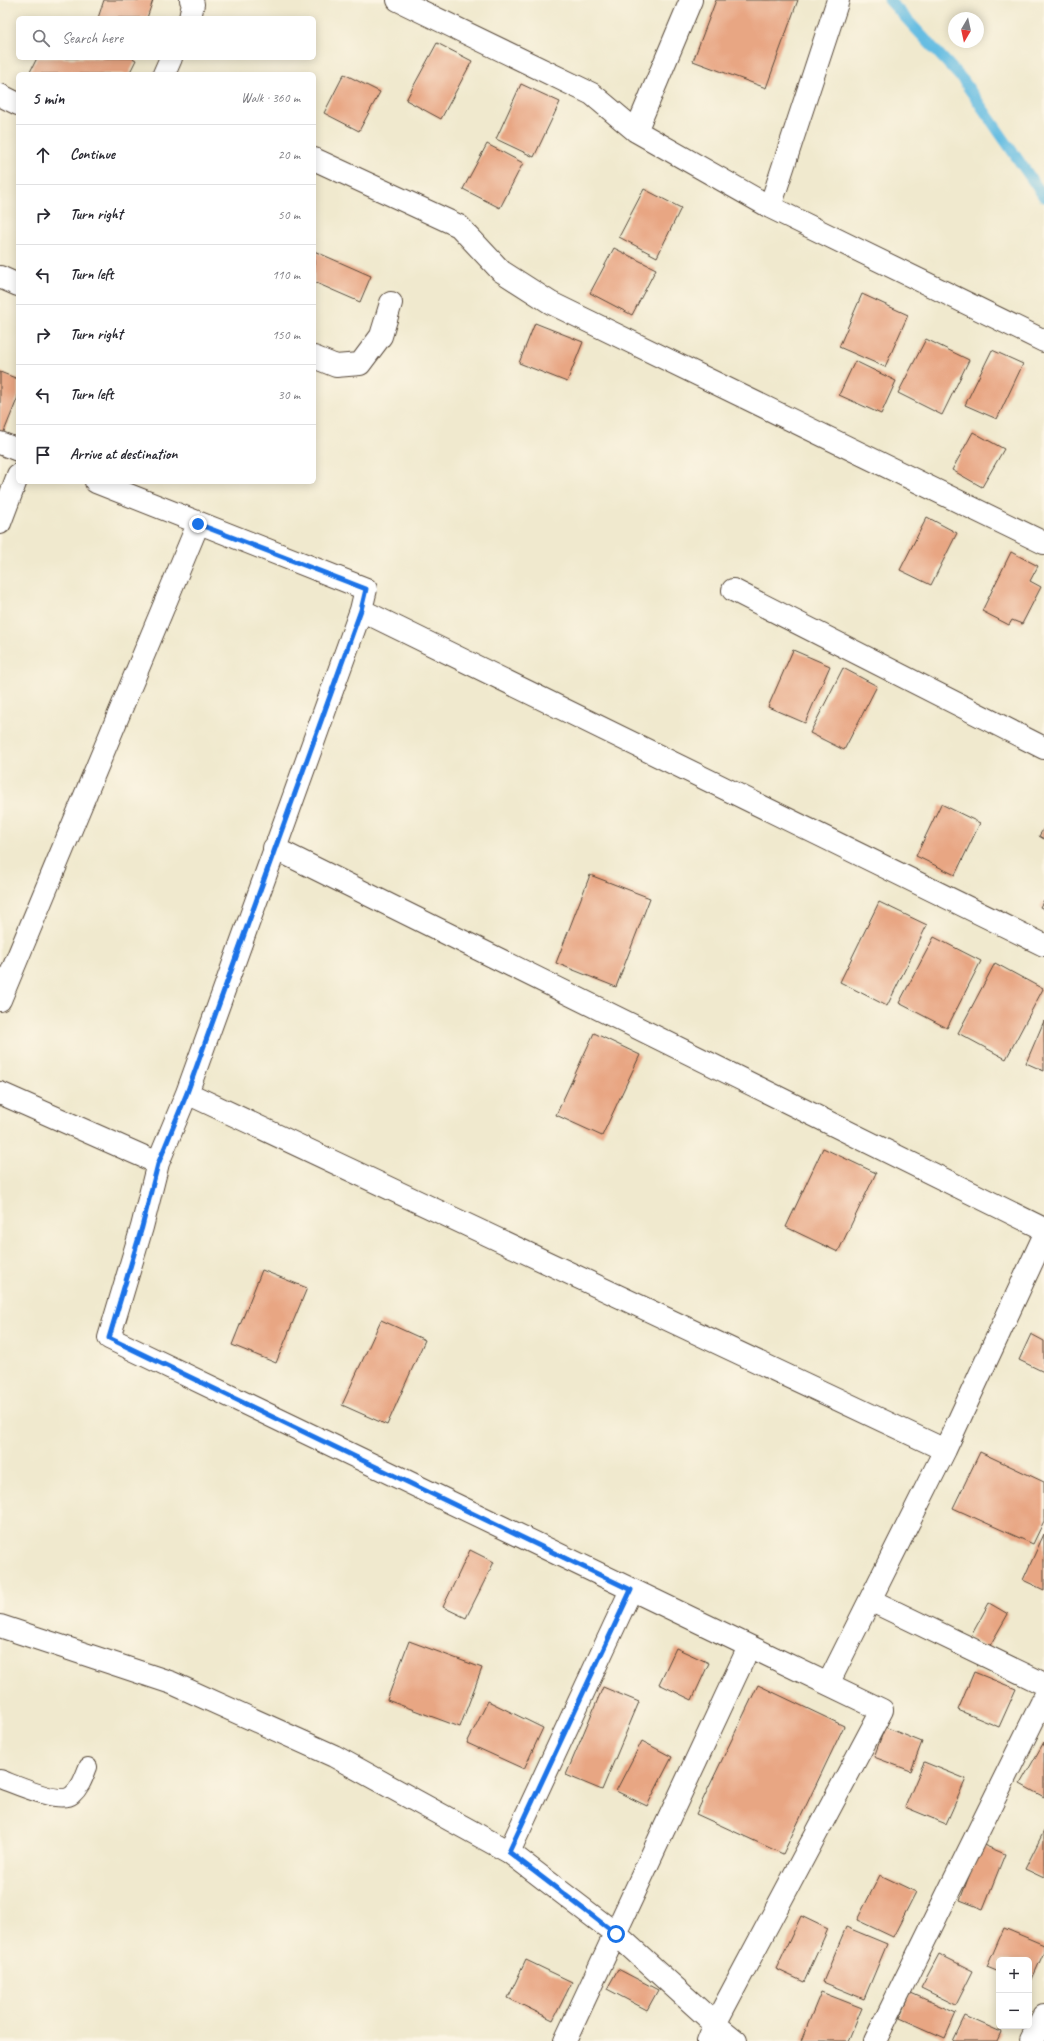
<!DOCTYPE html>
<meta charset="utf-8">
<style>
:root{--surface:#fff;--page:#f7f7f7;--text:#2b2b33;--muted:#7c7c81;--line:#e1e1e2}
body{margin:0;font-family:Caveat,sans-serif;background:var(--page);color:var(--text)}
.controls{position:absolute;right:12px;bottom:12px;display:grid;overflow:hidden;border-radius:6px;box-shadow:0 2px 10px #0003}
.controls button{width:36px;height:36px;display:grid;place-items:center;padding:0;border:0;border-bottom:1px solid var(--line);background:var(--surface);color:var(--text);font:20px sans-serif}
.compass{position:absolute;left:948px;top:12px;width:36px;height:36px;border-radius:50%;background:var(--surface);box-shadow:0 2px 10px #0003;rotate:189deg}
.stop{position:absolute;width:12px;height:12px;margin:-9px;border:3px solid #1a73e8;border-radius:50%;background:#fff}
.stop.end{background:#1a73e8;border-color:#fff;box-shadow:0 1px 4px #0008}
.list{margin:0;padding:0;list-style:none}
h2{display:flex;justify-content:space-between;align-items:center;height:52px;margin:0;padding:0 16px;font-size:17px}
h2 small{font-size:13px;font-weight:400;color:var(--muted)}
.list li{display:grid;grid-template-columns:26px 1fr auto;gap:12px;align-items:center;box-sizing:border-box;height:60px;padding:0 16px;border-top:1px solid var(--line)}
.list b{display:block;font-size:15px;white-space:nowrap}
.list em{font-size:13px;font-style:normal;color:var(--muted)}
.icon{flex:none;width:22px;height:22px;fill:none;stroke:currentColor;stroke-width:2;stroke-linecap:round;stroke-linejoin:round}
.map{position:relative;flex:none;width:1044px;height:2041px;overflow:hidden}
.search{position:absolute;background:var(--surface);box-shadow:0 2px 10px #0003;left:16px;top:16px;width:300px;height:44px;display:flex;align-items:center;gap:10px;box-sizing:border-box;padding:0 14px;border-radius:6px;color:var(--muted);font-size:15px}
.panel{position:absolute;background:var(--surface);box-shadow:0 2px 10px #0003;left:16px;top:72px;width:300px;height:412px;border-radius:6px}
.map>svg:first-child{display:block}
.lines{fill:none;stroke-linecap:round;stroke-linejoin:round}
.stream{stroke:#66bde2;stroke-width:11}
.building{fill:#e8a683}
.service-casing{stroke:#564738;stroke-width:20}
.minor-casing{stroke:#564738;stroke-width:24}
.service{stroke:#fff;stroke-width:18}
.minor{stroke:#fff;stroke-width:22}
.route{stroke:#1a73e8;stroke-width:5}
</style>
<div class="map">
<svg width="1044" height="2041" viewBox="0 0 1044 2041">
<rect width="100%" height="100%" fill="#fcf5e5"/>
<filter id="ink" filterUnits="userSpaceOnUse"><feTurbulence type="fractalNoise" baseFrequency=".025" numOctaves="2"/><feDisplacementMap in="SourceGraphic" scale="8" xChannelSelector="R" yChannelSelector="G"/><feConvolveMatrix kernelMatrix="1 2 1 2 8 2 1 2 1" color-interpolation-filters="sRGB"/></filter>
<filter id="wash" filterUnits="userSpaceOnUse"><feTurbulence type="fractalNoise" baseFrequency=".012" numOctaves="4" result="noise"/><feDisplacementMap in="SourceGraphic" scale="16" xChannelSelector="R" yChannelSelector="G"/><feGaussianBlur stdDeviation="0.9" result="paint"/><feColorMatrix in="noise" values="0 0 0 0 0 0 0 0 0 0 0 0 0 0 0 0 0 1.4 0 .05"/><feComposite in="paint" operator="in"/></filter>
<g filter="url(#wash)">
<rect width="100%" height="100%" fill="#f0e9ce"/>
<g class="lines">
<!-- stream -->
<path class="stream" d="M889,0L963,80L1044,197"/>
</g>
<g id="blocks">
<!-- building -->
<path class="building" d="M104,0H153L147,18H98Z
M716,0H798L766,88L693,61Z
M437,43L472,61L441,119L406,100Z
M37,58H132L136,60L129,74H29Z
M344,74L380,92L359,131L324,113Z
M521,84L560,102L534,157L496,139Z
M487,144L523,163L500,208L463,189Z
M644,189L681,208L657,257L619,237Z
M614,248L656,269L632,315L590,293Z
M314,251L371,276L360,302L314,282Z
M862,294L908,315L885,367L839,347Z
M535,323L583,342L567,382L519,363Z
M926,339L969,360L942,415L898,393Z
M992,350L1023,364L997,419L965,405Z
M855,361L896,381L881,414L839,395Z
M0,372L18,379V397L3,434L0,433Z
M973,432L1004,449L982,487L952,470Z
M927,517L957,533L931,585L900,570Z
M1011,552L1038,566L1030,581L1041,587L1022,624L1012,620L1009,625L982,611Z
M793,650L830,666L805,723L768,707Z
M843,668L877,686L844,750L810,733Z
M941,804L980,823L955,875L916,856Z
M1044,828V839L1039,836Z
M590,875L650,898L616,987L556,963Z
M1044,900V909L1040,907Z
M879,902L927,925L887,1006L840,982Z
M934,937L981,961L947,1028L899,1003Z
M995,963L1043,989L1006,1059L958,1033Z
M1044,1021V1071L1026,1063Z
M594,1033L640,1055L602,1136L556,1115Z
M823,1148L876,1173L838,1252L786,1227Z
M262,1270L307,1288L276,1363L232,1345Z
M381,1320L425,1340L387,1425L342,1405Z
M1031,1334L1044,1341V1372L1019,1360Z
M980,1452L1044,1482V1521L1033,1544L953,1508Z
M1044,1534V1590L1023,1580Z
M470,1550L494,1562L466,1618L443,1607Z
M989,1603L1008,1614L988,1649L970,1638Z
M409,1641L482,1668L460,1727L387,1700Z
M676,1648L709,1663L692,1700L659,1684Z
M974,1672L1016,1689L999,1727L958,1710Z
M758,1685L844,1726L783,1854L696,1814Z
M603,1687L639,1702L602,1790L566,1775Z
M488,1701L543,1728L524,1769L467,1743Z
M885,1727L922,1742L911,1771L874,1757Z
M642,1741L672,1757L647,1806L616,1791Z
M1044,1742V1797L1020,1784Z
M924,1762L966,1779L946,1824L905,1807Z
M1044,1831V1878L1025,1869Z
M981,1844L1005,1854L983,1909L960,1900Z
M880,1875L916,1892L893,1937L857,1920Z
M801,1916L828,1929L804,1982L776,1969Z
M846,1927L887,1944L864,1999L823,1982Z
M1004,1928L1044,1945V1952L1029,1986V1960H999V1972L987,1967Z
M939,1954L973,1971L956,2005L921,1988Z
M526,1960L572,1982L553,2020L508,1998Z
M618,1969L658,1990L647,2010L607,1989Z
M821,1992L862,2008L848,2041H801Z
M911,1993L956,2013L945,2038L900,2018Z
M965,2016L1001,2032L997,2041H953Z"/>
</g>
</g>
<g filter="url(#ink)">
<use href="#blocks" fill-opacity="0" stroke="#564738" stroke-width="1"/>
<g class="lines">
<defs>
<path id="service" d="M0,1779C14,1784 60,1805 72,1795C81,1787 84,1777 88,1767"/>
<path id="minor" d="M398,0L592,94L636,131L770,207L1044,341
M190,18L193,4L191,0
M164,74L171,58
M0,95L18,104
M636,131L691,0
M314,159L459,226L501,271L551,303L1044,543
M770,207L838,0
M0,277L18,285
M314,357L336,366L360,364L381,336L391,303
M0,443L18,450
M96,482L366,589L361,610L187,1093L158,1163L142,1227L109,1338L882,1710L715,2024L708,2041
M0,523L18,475
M733,590L1044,748
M361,610L1044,945
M274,848L1044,1229
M0,1000L198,524
M0,1093L158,1163
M187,1093L945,1450
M870,1600L1044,1684
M0,1626L172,1683L334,1756L509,1852L616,1934L715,2024L736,2041
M828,1684L945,1450L1044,1236
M509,1852L631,1590
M565,2041L749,1647
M875,2041L1044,1698
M1031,2041L1044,2015"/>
</defs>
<!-- service casing -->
<use href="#service" class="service-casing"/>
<!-- minor casing -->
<use href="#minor" class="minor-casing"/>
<!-- service -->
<use href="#service" class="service"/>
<!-- minor -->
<use href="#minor" class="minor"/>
</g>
</g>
<g class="lines" filter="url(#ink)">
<!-- route -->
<path class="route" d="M198,524L366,589L361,610L187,1093L158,1164L142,1227L109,1338L631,1590L509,1852L616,1934"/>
</g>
</svg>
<div class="controls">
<button>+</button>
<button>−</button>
</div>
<svg class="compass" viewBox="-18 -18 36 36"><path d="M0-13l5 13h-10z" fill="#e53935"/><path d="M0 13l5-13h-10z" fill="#7c7c81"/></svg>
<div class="stop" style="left:616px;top:1934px"></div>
<div class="stop end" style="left:198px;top:524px"></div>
<div class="search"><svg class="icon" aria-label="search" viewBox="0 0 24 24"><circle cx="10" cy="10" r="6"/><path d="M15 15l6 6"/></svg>Search here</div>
<section class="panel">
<h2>5 min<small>Walk · 360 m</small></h2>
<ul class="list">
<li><svg class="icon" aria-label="ahead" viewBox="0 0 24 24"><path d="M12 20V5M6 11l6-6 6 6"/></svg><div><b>Continue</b></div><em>20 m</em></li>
<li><svg class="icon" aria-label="right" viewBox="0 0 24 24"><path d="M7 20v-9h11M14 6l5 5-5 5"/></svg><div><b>Turn right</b></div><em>50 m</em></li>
<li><svg class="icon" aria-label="left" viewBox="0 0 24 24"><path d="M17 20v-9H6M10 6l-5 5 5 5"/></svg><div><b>Turn left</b></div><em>110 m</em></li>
<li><svg class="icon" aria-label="right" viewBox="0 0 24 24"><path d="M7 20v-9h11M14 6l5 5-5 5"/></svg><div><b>Turn right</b></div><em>150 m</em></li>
<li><svg class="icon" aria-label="left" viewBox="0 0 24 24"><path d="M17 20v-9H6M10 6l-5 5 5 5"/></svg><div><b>Turn left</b></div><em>30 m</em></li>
<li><svg class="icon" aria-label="arrive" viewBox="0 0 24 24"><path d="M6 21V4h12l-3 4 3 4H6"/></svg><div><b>Arrive at destination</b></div></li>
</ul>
</section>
</div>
